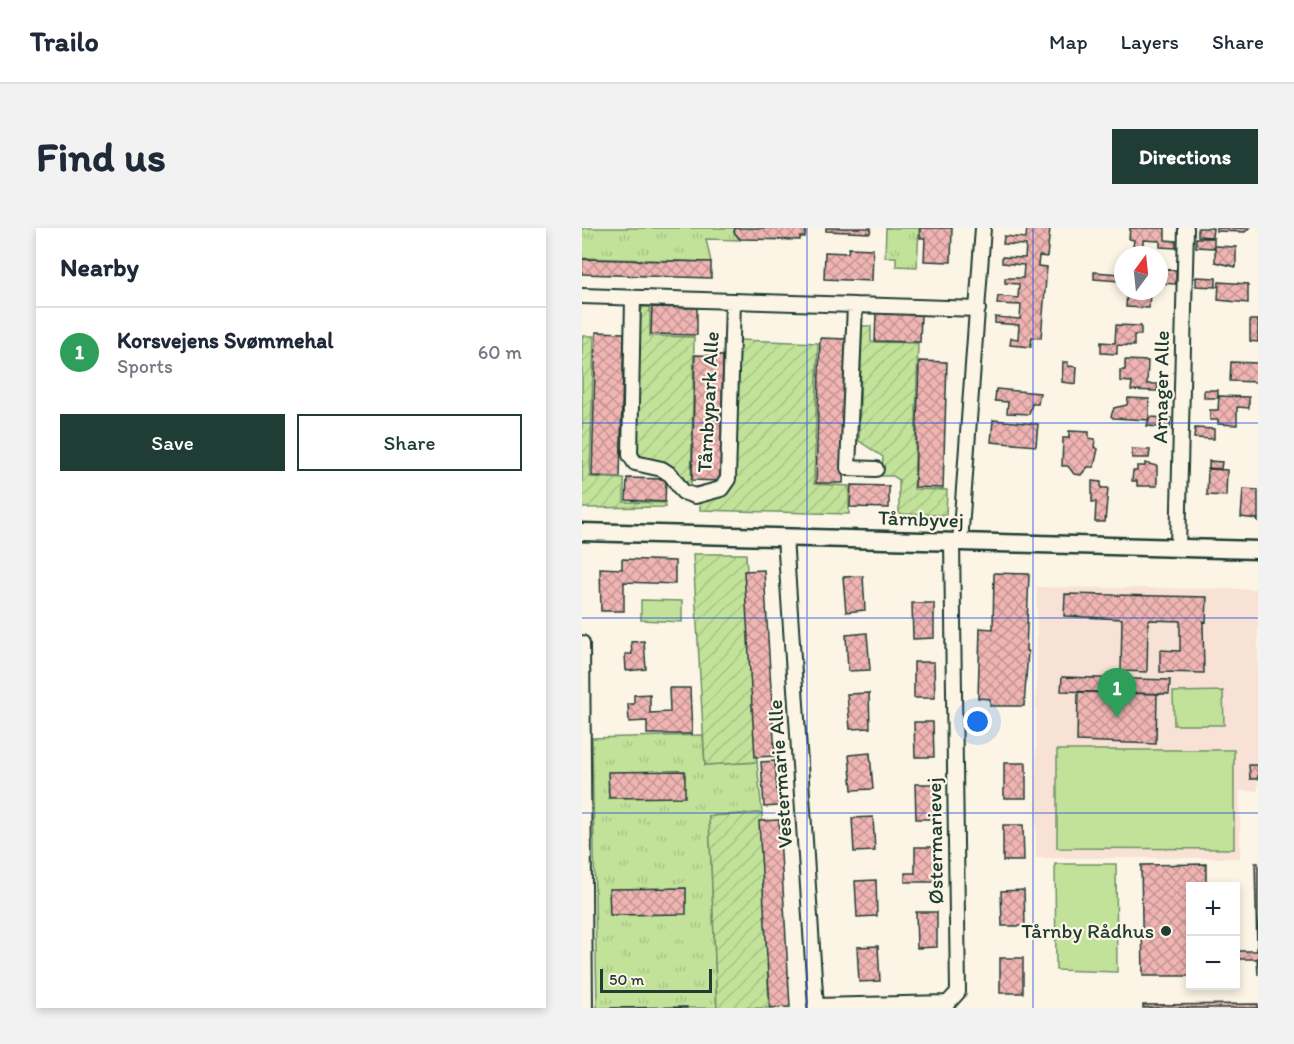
<!DOCTYPE html>
<meta charset="utf-8">
<style>
:root{--surface:#fff;--page:#f2f2f3;--text:#1f2937;--muted:#747a83;--line:#e0e1e3;--accent:#1f3d34}
body{margin:0;font-family:Itim,sans-serif;background:var(--page);color:var(--text)}
.controls{position:absolute;right:18px;bottom:18px;display:grid;overflow:hidden;border-radius:0px;box-shadow:0 3px 9px #0003}
.controls button{width:54px;height:54px;display:grid;place-items:center;padding:0;border:0;border-bottom:2px solid var(--line);background:var(--surface);color:var(--text);font:30px sans-serif}
.compass{position:absolute;left:532px;top:18px;width:54px;height:54px;border-radius:50%;background:var(--surface);box-shadow:0 3px 9px #0003;rotate:15deg}
.scale{position:absolute;left:18px;bottom:15px;width:112px;box-sizing:border-box;padding-left:6px;border:3px solid #1f3d34;border-top:0;font-size:16px;line-height:21px;white-space:nowrap;color:#1f3d34;-webkit-text-stroke:4px #fcf5e5;paint-order:stroke}
.you{position:absolute;left:396px;top:494px;width:21px;height:21px;margin:-15px;border:4px solid #fff;border-radius:50%;background:#1a73e8;box-shadow:0 0 0 9px #1a73e833}
.badge{display:grid;place-items:center;width:39px;height:39px;border-radius:50%;background:var(--accent);color:#fff;font-size:20px;font-weight:700}
.pin{position:absolute;translate:-50% -50px;filter:drop-shadow(0 2px 3px #0008)}
.pin::after{content:'';position:absolute;top:32px;width:21px;height:18px;background:inherit;clip-path:polygon(0 0,100% 0,50% 100%)}
.list{margin:0;padding:0;list-style:none}
h2{display:flex;justify-content:space-between;align-items:center;height:78px;margin:0;padding:0 24px;font-size:26px}
h2 small{font-size:20px;font-weight:400;color:var(--muted)}
.list li{display:grid;grid-template-columns:39px 1fr auto;gap:18px;align-items:center;box-sizing:border-box;height:90px;padding:0 24px;border-top:2px solid var(--line)}
.list b{display:block;font-size:22px;white-space:nowrap}
.list p{margin:0;font-size:20px;white-space:nowrap;color:var(--muted)}
.list em{font-size:20px;font-style:normal;color:var(--muted)}
.actions{display:flex;gap:12px;padding:18px 24px}
.actions a{flex:1;padding:14px 0;border:2px solid var(--accent);border-radius:0px;text-align:center;font-size:21px;color:var(--accent)}
.actions .main{background:var(--accent);color:#fff}
.map{position:relative;flex:none;width:676px;height:780px;overflow:hidden;border-radius:0px}
header{display:flex;align-items:center;gap:36px;box-sizing:border-box;height:84px;padding:0 30px;background:var(--surface);border-bottom:2px solid var(--line)}
header strong{font-size:28px}
nav{display:flex;gap:33px;margin-inline-start:auto;font-size:21px}
.intro{display:flex;align-items:center;justify-content:space-between;box-sizing:border-box;height:144px;padding:0 36px}
h1{margin:0;font-size:42px}
.button{padding:15px 27px;border-radius:0px;background:var(--accent);color:#fff;font-size:21px;font-weight:700}
main{display:flex;gap:36px;padding:0 36px}
aside{flex:1;background:var(--surface);border-radius:0px;box-shadow:0 3px 9px #0003}
.map>svg:first-child{display:block}
.built{fill:#f8e2d6}
.grass{fill:url(#grass-tufts);stroke:#709067;stroke-width:1.5}
.garden{fill:url(#garden-furrows);stroke:#709067;stroke-width:1.5}
.pitch{fill:#c2e29a;stroke:#709067;stroke-width:1.5}
.building{fill:url(#building-cross-hatch);stroke:#1f3d34;stroke-width:1.5}
.lines{fill:none;stroke-linecap:round;stroke-linejoin:round}
.minor-casing{stroke:#1f3d34;stroke-width:18}
.tertiary-casing{stroke:#1f3d34;stroke-width:21}
.minor{stroke:#fcf5e5;stroke-width:14}
.tertiary{stroke:#fcf5e5;stroke-width:16}
.grid{fill:none;stroke:#1d4ed8;stroke-width:1.5;stroke-opacity:0.55}
.poi-dot{fill:#1f3d34;stroke:#fcf5e5;stroke-width:2}
.labels{text-anchor:middle;stroke-width:4.5;stroke-linejoin:round;paint-order:stroke}
.street-label{font-size:21px;fill:#1f3d34;stroke:#fcf5e5}
.poi-label{font-size:21px;fill:#1f3d34;stroke:#fcf5e5;text-anchor:end}
</style>
<header>
<strong>Trailo</strong>
<nav><a>Map</a><a>Layers</a><a>Share</a></nav>
</header>
<div class="intro"><h1>Find us</h1><a class="button">Directions</a></div>
<main>
<aside>
<h2>Nearby<small></small></h2>
<ul class="list">
<li><span class="badge" style="background:#2e9e5b">1</span><div><b>Korsvejens Svømmehal</b><p>Sports</p></div><em>60 m</em></li>
</ul>
<div class="actions"><a class="main">Save</a><a>Share</a></div>
</aside>
<div class="map">
<svg width="676" height="780" viewBox="0 0 676 780">
<defs>
<pattern id="grass-tufts" width="24" height="20" patternUnits="userSpaceOnUse" patternTransform="scale(1.5)"><rect width="24" height="20" fill="#c2e29a"/><path d="M3 7l-1-3M5 7V3M7 7l1-3M15 17l-1-3M17 17v-4M19 17l1-3" fill="none" stroke="#a6c385"/></pattern>
<pattern id="garden-furrows" width="10" height="10" patternUnits="userSpaceOnUse" patternTransform="scale(1.5)"><rect width="10" height="10" fill="#c2e29a"/><path d="M-1 1l2-2M0 10L10 0M9 11l2-2" fill="none" stroke="#a6c385"/></pattern>
<pattern id="building-cross-hatch" width="8" height="8" patternUnits="userSpaceOnUse" patternTransform="scale(1.5)"><rect width="8" height="8" fill="#f0b5b3"/><path d="M0 0l8 8M0 8l8-8" fill="none" stroke="#c29492"/></pattern>
</defs>
<rect width="100%" height="100%" fill="#fcf5e5"/>
<filter id="ink" filterUnits="userSpaceOnUse"><feTurbulence type="fractalNoise" baseFrequency=".0167" numOctaves="2"/><feDisplacementMap in="SourceGraphic" scale="12" xChannelSelector="R" yChannelSelector="G"/><feConvolveMatrix kernelMatrix="1 2 1 2 8 2 1 2 1" color-interpolation-filters="sRGB"/></filter>
<g filter="url(#ink)">
<!-- built -->
<path class="built" d="M455,359L676,361V563H658V630H454Z"/>
<!-- grass -->
<path class="grass" d="M0,0H153L152,4L158,12L124,11L129,34L0,30Z
M304,0H337L335,39L314,38V29H303Z
M121,507L123,537L175,534L180,585L127,588L135,780H15L10,510Z"/>
<!-- garden -->
<path class="garden" d="M61,79H68V108L112,109L109,262L61,230L54,222L58,85Z
M280,98H289V114L336,115L332,261L365,262L364,287L317,286V252L311,248H299L301,229L277,213Z
M0,108H12L8,249L42,251V274L83,275V279L0,280Z
M157,112L236,115L232,256L267,258V286L118,282V273C132,269 149,268 153,253Z
M111,326H164L175,534L123,537Z
M180,585L187,780H135L127,588Z"/>
<!-- pitch -->
<path class="pitch" d="M59,372L100,373V394L59,392Z
M641,463L642,497H592L591,464Z
M475,522H652V621L475,620Z
M473,636H534L535,744L474,742Z"/>
<!-- building -->
<path class="building" d="M153,0H224L223,9H218V12L158,11L152,4Z
M244,0H289L288,5L244,3Z
M338,0H370L369,34L342,33L343,10H338Z
M445,0H468L465,29L457,28L456,38L465,39L459,110L450,109L449,119L428,117L429,110L436,111L437,97L413,95V89L438,91L439,77L415,76L416,68L436,70L437,56L423,55V50H441L442,37L420,35V29L443,30L444,17L421,16L422,8L444,10Z
M548,0H583V12L594,13V20L578,19V13L561,12V19H551L552,12L547,11Z
M616,0H631L630,9L616,8Z
M634,0H667L663,4L634,3Z
M614,10H632V20L614,19Z
M633,18L654,19V39L633,34Z
M267,20L291,21L290,53L242,51L243,24L266,25Z
M0,31L129,34V50L0,46Z
M577,41L594,42V56L577,55Z
M512,44L538,46V53L512,51Z
M614,49L634,50V59L614,58Z
M637,54L666,56V75L636,72Z
M545,63H568L567,80L544,79Z
M70,79L115,80V107L69,106Z
M294,85L339,86L338,114L293,113Z
M668,92H676V114L668,113Z
M534,97L559,98V107H552V118L535,117V126L519,125V114L533,115Z
M14,104L42,105L38,249L10,248Z
M238,110L265,111L261,255H234Z
M113,127L141,128L138,253L110,252Z
M543,132L566,133L565,156H576L575,163L549,162L550,154L538,153V142H543Z
M337,133L365,134L361,260L333,259Z
M481,134H486V138L495,139L494,156L480,154Z
M649,134L676,135V154L648,153Z
M414,161L458,165L456,176H450L447,186L425,185L426,174L413,173Z
M622,162H636V170H622Z
M637,168L667,169V180L655,179V197L636,196V192H628V182H636Z
M546,170L567,171V192L531,190L529,188L532,180L545,177Z
M567,189L589,190L588,200L565,198Z
M411,192L456,196L454,218L409,214Z
M613,200L632,201V211L612,210Z
M487,203L507,204V210L513,211L512,219L516,221L512,239H506L499,247L492,246L486,238H480L481,210H487Z
M550,221L568,222L567,230H550Z
M627,233L640,234L639,241L627,240Z
M563,235L575,238V258H555V253H550L551,243H555V238H563Z
M626,241L645,242L644,268L625,267Z
M45,250L84,251L83,274L44,272Z
M510,253L519,254V260H526L523,294H513L514,274H510Z
M269,257L307,258V280L268,279Z
M661,261L676,262V294L675,291L659,289Z
M40,331L93,333V356L42,354V383H19L18,340L40,341Z
M182,342L193,528L173,529L162,343Z
M412,345L447,346L444,423H446L442,478H408V471L396,470L398,400L411,401Z
M281,348L283,382L264,384L261,349Z
M483,366L625,369L624,394L621,393L622,445L578,444V422L598,423V393L566,392L565,444L539,443L540,391L482,388Z
M330,375H352V410L331,411Z
M285,405L288,442L266,443L264,407Z
M62,413L64,441L44,443L43,426H50L49,414Z
M332,434H352L353,470H332Z
M480,449L588,452L587,466L479,463Z
M87,460H108L110,506H65V493L47,494L46,476H52V467L68,466V485L88,484Z
M496,464L575,466L574,516L495,513Z
M287,465L288,500L268,501L265,466Z
M332,494H351L352,529H333Z
M288,525L291,561L270,562L267,527Z
M193,533L196,578L182,579L179,534Z
M422,535H444V570H422Z
M667,537H676V551H668Z
M103,543V569L27,570L26,544Z
M333,556H354V591H334Z
M291,589L293,623L272,624L270,590Z
M197,592L208,779L188,780L177,593Z
M421,597H441L442,633H421Z
M333,619H354V654H323V645H333Z
M673,635H676V747L675,731H654V723H675Z
M624,636V658H608V748H561L559,637Z
M294,652L295,688L275,689L273,653Z
M104,660V686L28,687L27,661Z
M442,662L443,698H420L419,663Z
M334,684H355V719L335,720Z
M296,718L298,753L277,754L275,719Z
M418,730H441V765H418Z
M676,776V780H561V777Z
M105,779V780H29Z"/>
<g class="lines">
<defs>
<path id="minor" d="M0,68L396,81
M51,70L48,227L53,235L80,241L89,247L101,264L113,268L139,261L146,251L151,73
M273,77L266,240L294,241
M203,309L234,780
M378,315L401,0
M596,319L604,0
M0,415L3,780
M233,778L366,775L376,764L370,314"/>
<path id="tertiary" d="M0,304L676,322"/>
</defs>
<!-- minor casing -->
<use href="#minor" class="minor-casing"/>
<!-- tertiary casing -->
<use href="#tertiary" class="tertiary-casing"/>
<!-- minor -->
<use href="#minor" class="minor"/>
<!-- tertiary -->
<use href="#tertiary" class="tertiary"/>
</g>
</g>
<!-- grid -->
<path class="grid" d="M225,0V780M451,0V780M0,195H676M0,390H676M0,585H676"/>
<!-- markers -->
<circle class="poi-dot" cx="584" cy="703" r="6"/>
<g class="labels">
<!-- street labels -->
<g class="street-label">
<text transform="translate(579 159) rotate(-89)" y="7">Arnager Alle</text>
<text transform="translate(126 174) rotate(-87)" y="7">Tårnbypark Alle</text>
<text transform="translate(339 291) rotate(2)" y="7">Tårnbyvej</text>
<text transform="translate(198 546) rotate(-94)" y="7">Vestermarie Alle</text>
<text transform="translate(353 613) rotate(-91)" y="7">Østermarievej</text>
</g>
<!-- poi labels -->
<g class="poi-label">
<text x="572" y="710">Tårnby Rådhus</text>
</g>
</g>
</svg>
<div class="controls">
<button>+</button>
<button>−</button>
</div>
<svg class="compass" viewBox="-18 -18 36 36"><path d="M0-13l5 13h-10z" fill="#e53935"/><path d="M0 13l5-13h-10z" fill="#747a83"/></svg>
<div class="scale">50 m</div>
<div class="you"></div>
<div class="pin badge" style="left:535px;top:490px;background:#2e9e5b">1</div>
</div>
</main>
